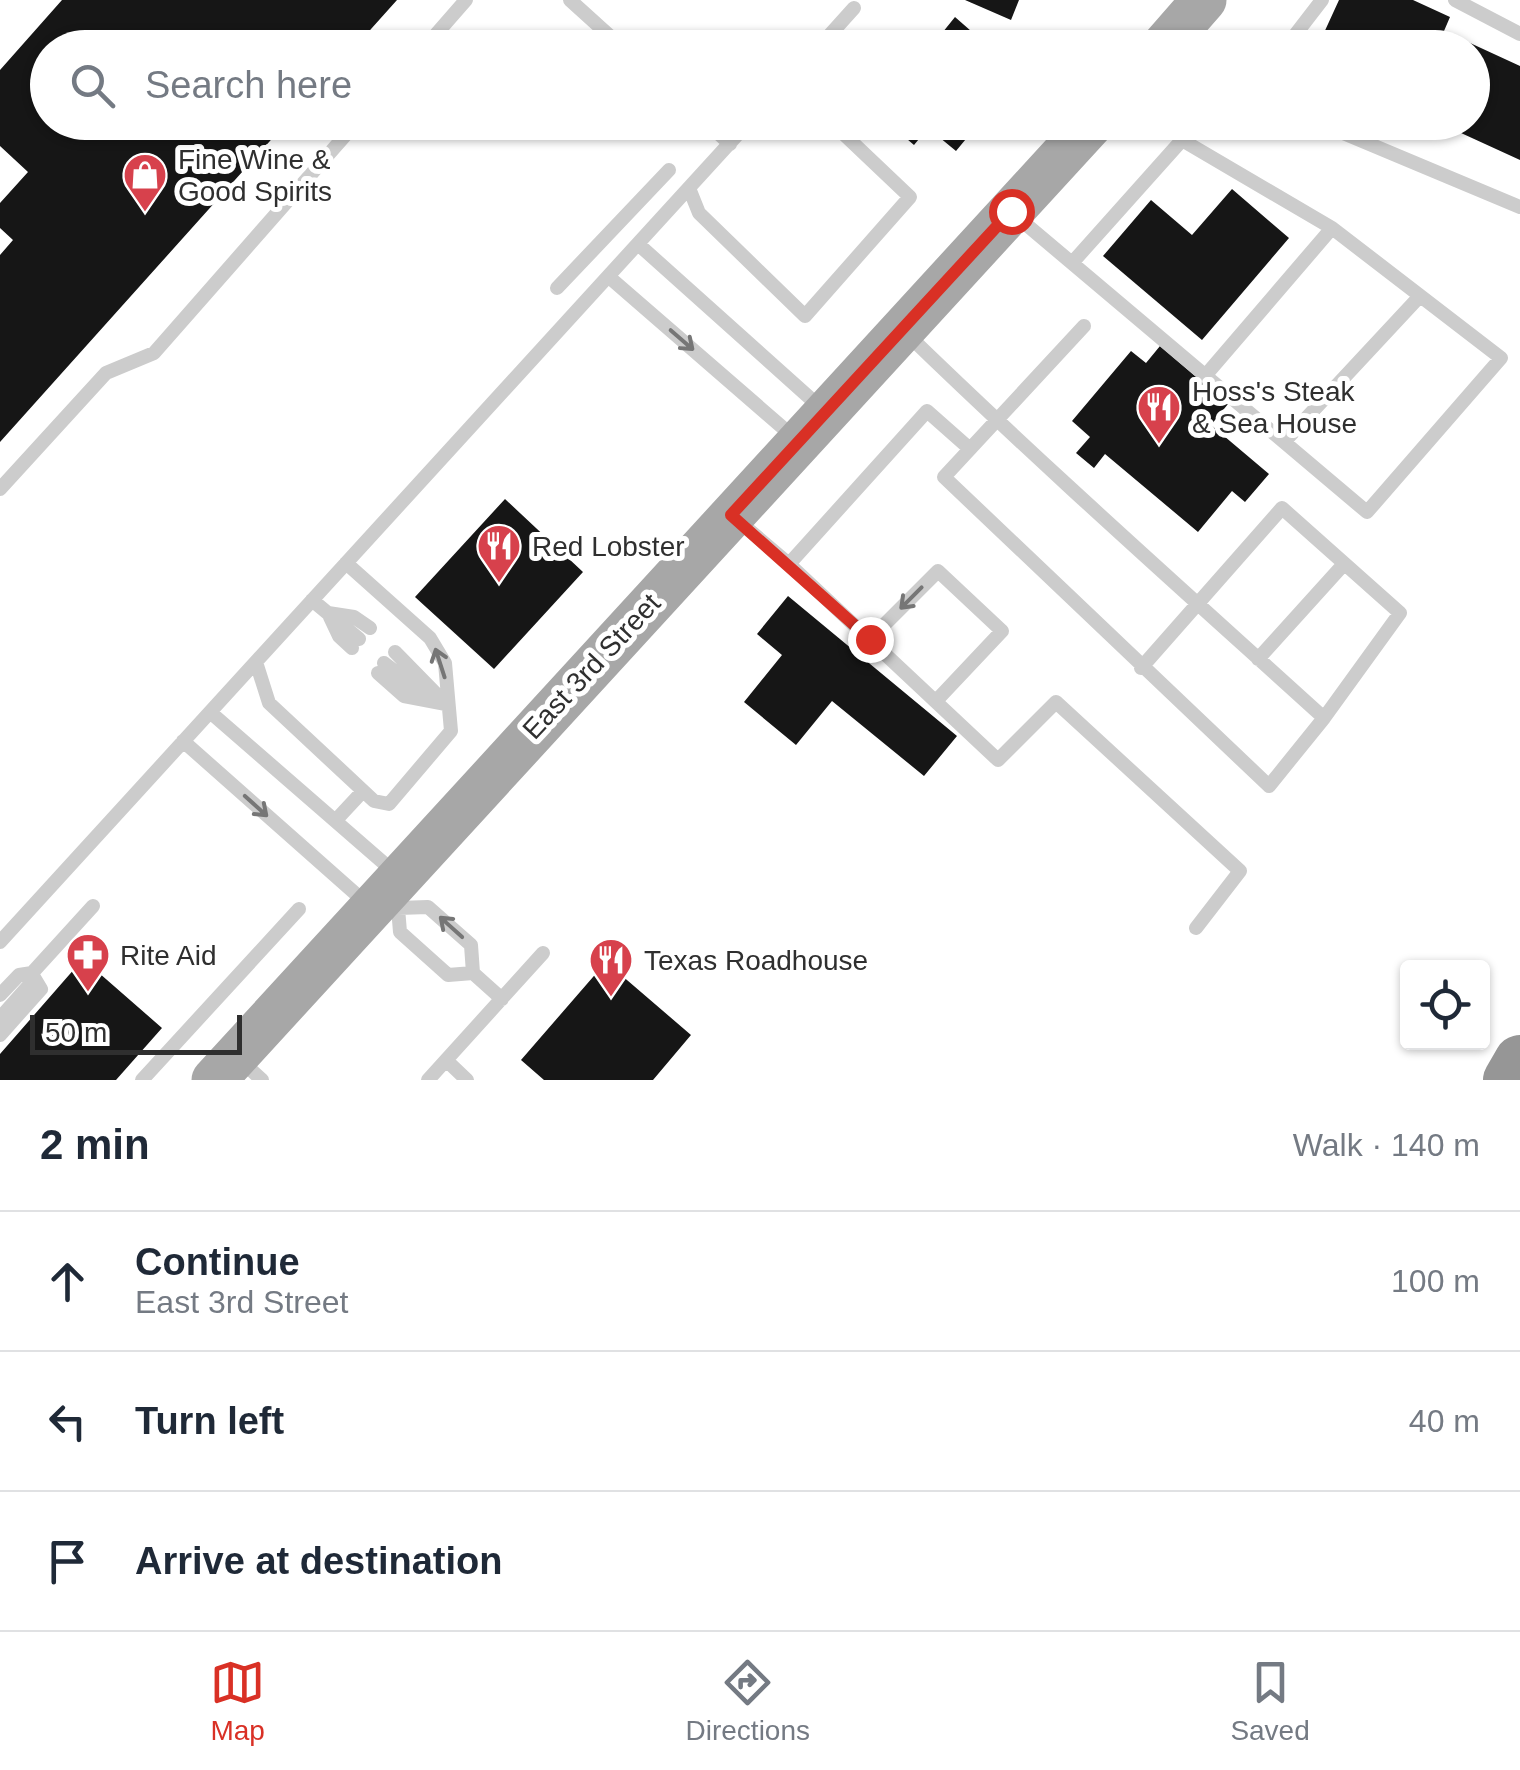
<!DOCTYPE html>
<meta charset="utf-8">
<style>
:root{--surface:#fff;--page:#f6f6f7;--text:#1f2937;--muted:#747a83;--line:#e0e1e3;--accent:#d93025}
body{margin:0;font-family:Helvetica,sans-serif;background:var(--page);color:var(--text)}
.controls{position:absolute;right:30px;bottom:30px;display:grid;overflow:hidden;border-radius:10px;box-shadow:0 2px 8px #0004}
.controls button{width:90px;height:90px;display:grid;place-items:center;padding:0;border:0;border-bottom:2px solid var(--line);background:var(--surface);color:var(--text);font:50px sans-serif}
.scale{position:absolute;left:30px;bottom:25px;width:212px;box-sizing:border-box;padding-left:10px;border:5px solid #2f2f2f;border-top:0;font-size:28px;line-height:35px;white-space:nowrap;color:#2f2f2f;-webkit-text-stroke:8px #fff;paint-order:stroke}
.stop{position:absolute;width:30px;height:30px;margin:-22px;border:8px solid #d93025;border-radius:50%;background:#fff}
.stop.end{background:#d93025;border-color:#fff;box-shadow:0 2px 10px #0008}
.list{margin:0;padding:0;list-style:none}
h2{display:flex;justify-content:space-between;align-items:center;height:130px;margin:0;padding:0 40px;font-size:42px}
h2 small{font-size:32px;font-weight:400;color:var(--muted)}
.list li{display:grid;grid-template-columns:65px 1fr auto;gap:30px;align-items:center;box-sizing:border-box;height:140px;padding:0 40px;border-top:2px solid var(--line)}
.list b{display:block;font-size:38px;white-space:nowrap}
.list p{margin:0;font-size:32px;white-space:nowrap;color:var(--muted)}
.list em{font-size:32px;font-style:normal;color:var(--muted)}
.icon{flex:none;width:55px;height:55px;fill:none;stroke:currentColor;stroke-width:2;stroke-linecap:round;stroke-linejoin:round}
.map{position:relative;flex:none;width:1520px;height:1080px;overflow:hidden}
.search{position:absolute;background:var(--surface);box-shadow:0 2px 8px #0004;left:30px;right:30px;top:30px;height:110px;display:flex;align-items:center;gap:25px;box-sizing:border-box;padding:0 35px;border-radius:55px;color:var(--muted);font-size:38px}
.sheet{height:550px;background:var(--surface)}
nav{display:flex;justify-content:space-around;align-items:center;box-sizing:border-box;height:140px;border-top:2px solid var(--line);background:var(--surface);font-size:28px;color:var(--muted)}
nav a{display:grid;justify-items:center;gap:5px}
nav .on{color:var(--accent)}
.map>svg:first-child{display:block}
.building{fill:#161616}
.lines{fill:none;stroke-linecap:round;stroke-linejoin:round}
.lane{stroke:#ccc;stroke-width:14}
.primary{stroke:#a7a7a7;stroke-width:45}
.highway{stroke:#969696;stroke-width:52}
.oneway{stroke:#767676}
.route{stroke:#d93025;stroke-width:12}
.labels{text-anchor:middle;stroke-width:10;stroke-linejoin:round;paint-order:stroke}
.poi-label{font-size:28px;fill:#2f2f2f;stroke:#fff;text-anchor:start}
.street-label{font-size:28px;fill:#2f2f2f;stroke:#fff}
</style>
<div class="map">
<svg width="1520" height="1080" viewBox="0 0 1520 1080">
<rect width="100%" height="100%" fill="#fff"/>
<!-- building -->
<path class="building" d="M62,0H397L354,48H48V122H287L0,442V255L13,240L0,228V203L28,172L0,146V70Z
M965,0H1019L1011,20Z
M1339,0H1413L1450,17L1444,31L1520,66V160L1437,122H1472V48H1317Z
M955,17L979,38L971,48H930Z
M887,122H980L956,151L928,128L914,145Z
M1232,189L1289,238L1202,340L1103,256L1151,200L1192,235Z
M1160,346L1228,404L1211,425L1269,474L1245,502L1232,491L1198,532L1105,454L1094,468L1076,453L1090,437L1072,421L1131,351L1146,363Z
M505,499L583,572L494,669L415,597Z
M788,596L957,736L924,776L832,701L796,745L744,702L782,655L757,634Z
M83,959L162,1028L116,1080H0V1054Z
M606,962L691,1035L653,1080H544L521,1060Z"/>
<g class="lines">
<!-- lane -->
<path class="lane" d="M570,0L623,48
M1455,0L1520,34
M424,48L466,0
M818,48L854,8
M1285,48L1322,0
M706,122L730,144
M1317,122L1520,207
M689,188L699,213L805,316L910,197L831,122
M1015,215L1367,512L1501,358L1332,228L1205,376
M638,244L821,408
M1072,263L1182,140L1332,228
M609,277L797,440
M557,288L669,170
M906,333C1042,465 1184,591 1324,718L1269,786L944,477L1084,326
M1284,442L1420,296
M970,449L927,411L789,564L998,760L1056,702L1240,871L1196,928
M0,489L106,373L154,353L357,122
M736,519L789,564
M312,600L359,639
M328,613L354,617L370,628
M330,617L339,636L352,648
M870,639L938,571L1002,631L936,701
M395,652L442,700
M1258,659L1343,565
M256,662L269,703L374,801L389,804L451,731L445,663L430,638L346,563
M384,663L427,696
M1141,668L1282,508L1400,613L1324,718
M378,673L404,696L446,704
M210,712L394,872
M183,741L366,903
M336,820L363,791
M390,902L398,908L428,907L471,945L473,973L448,975L400,932L398,908
M0,942L749,122
M473,973L502,999
M0,995L19,975L32,973
M0,1018L32,982V973L93,906
M0,1035L41,989L32,974
M240,1060L262,1080
M446,1060L467,1080
M142,1080L299,909
M428,1080L543,953"/>
<!-- primary -->
<path class="primary" d="M1162,48L1204,0
M214,1080L1093,122"/>
<!-- highway -->
<path class="highway" d="M1509,1080L1520,1061"/>
</g>
<!-- one-way arrows -->
<defs><path id="oneway-shaft" d="M-6 0H5M1.5-3L5.5 0L1.5 3" fill="none" stroke-width="1.6" stroke-linecap="round" stroke-linejoin="round" transform="scale(2.5)"/></defs>
<g class="oneway">
<use href="#oneway-shaft" transform="translate(682 340) rotate(41)"/>
<use href="#oneway-shaft" transform="translate(911 598) rotate(135)"/>
<use href="#oneway-shaft" transform="translate(440 663) rotate(-108)"/>
<use href="#oneway-shaft" transform="translate(256 806) rotate(42)"/>
<use href="#oneway-shaft" transform="translate(451 927) rotate(-138)"/>
</g>
<g class="lines">
<!-- route -->
<path class="route" d="M870,639L731,515L1011,211"/>
</g>
<!-- icons -->
<defs>
<symbol id="shop-pin" viewBox="-11 -11 22 30"><path d="M0 17L-7.5 6A9.5 9.5 0 1 1 7.5 6Z" fill="#d7414c" stroke="#fff"/><path d="M-5-2.5h2.3a2.7 3.5 0 0 1 5.4 0H5L5.5 6h-11ZM-1.5-2.5h3a1.5 2.3 0 0 0-3 0Z" fill="#fff"/></symbol>
<symbol id="restaurant-pin" viewBox="-11 -11 22 30"><path d="M0 17L-7.5 6A9.5 9.5 0 1 1 7.5 6Z" fill="#d7414c" stroke="#fff"/><path d="M-5-6h1v4h1v-4h1v4h1v-4h1v5L-1.5 .5V6h-2V.5L-5-1ZM5-6V6H3V1.5H1.5Q1.5-4 5-6Z" fill="#fff"/></symbol>
<symbol id="pharmacy-pin" viewBox="-11 -11 22 30"><path d="M0 17L-7.5 6A9.5 9.5 0 1 1 7.5 6Z" fill="#d7414c" stroke="#fff"/><path d="M-2-6h4v4h4v4h-4v4h-4v-4h-4v-4h4Z" fill="#fff"/></symbol>
</defs>
<g fill-rule="evenodd">
<use href="#shop-pin" x="120" y="150" width="50" height="68"/>
<use href="#restaurant-pin" x="1134" y="382" width="50" height="68"/>
<use href="#restaurant-pin" x="474" y="521" width="50" height="68"/>
<use href="#pharmacy-pin" x="63" y="930" width="50" height="68"/>
<use href="#restaurant-pin" x="586" y="935" width="50" height="68"/>
</g>
<g class="labels">
<!-- poi labels -->
<g class="poi-label">
<text x="178" y="169">Fine Wine &amp;<tspan x="178" dy="32">Good Spirits</tspan></text>
<text x="1192" y="401">Hoss's Steak<tspan x="1192" dy="32">&amp; Sea House</tspan></text>
<text x="532" y="556">Red Lobster</text>
<text x="120" y="965">Rite Aid</text>
<text x="644" y="970">Texas Roadhouse</text>
</g>
<!-- street labels -->
<g class="street-label">
<text transform="translate(591 666) rotate(-47)" y="10">East 3rd Street</text>
</g>
</g>
</svg>
<div class="controls">
<button><svg class="icon" aria-label="locate" viewBox="0 0 24 24"><circle cx="12" cy="12" r="6"/><path d="M12 2v4M12 18v4M2 12h4M18 12h4"/></svg></button>
</div>
<div class="scale">50 m</div>
<div class="stop" style="left:1011px;top:211px"></div>
<div class="stop end" style="left:870px;top:639px"></div>
<div class="search"><svg class="icon" aria-label="search" viewBox="0 0 24 24"><circle cx="10" cy="10" r="6"/><path d="M15 15l6 6"/></svg>Search here</div>
</div>
<section class="sheet">
<h2>2 min<small>Walk · 140 m</small></h2>
<ul class="list">
<li><svg class="icon" aria-label="ahead" viewBox="0 0 24 24"><path d="M12 20V5M6 11l6-6 6 6"/></svg><div><b>Continue</b><p>East 3rd Street</p></div><em>100 m</em></li>
<li><svg class="icon" aria-label="left" viewBox="0 0 24 24"><path d="M17 20v-9H6M10 6l-5 5 5 5"/></svg><div><b>Turn left</b></div><em>40 m</em></li>
<li><svg class="icon" aria-label="arrive" viewBox="0 0 24 24"><path d="M6 21V4h12l-3 4 3 4H6"/></svg><div><b>Arrive at destination</b></div></li>
</ul>
</section>
<nav>
<a class="on"><svg class="icon" aria-label="map" viewBox="0 0 24 24"><path d="M3 6l6-2 6 2 6-2v14l-6 2-6-2-6 2zM9 4v14M15 6v14"/></svg>Map</a>
<a><svg class="icon" aria-label="directions" viewBox="0 0 24 24"><path d="M12 3l9 9-9 9-9-9zM9 14v-3h6M13 9l2 2-2 2"/></svg>Directions</a>
<a><svg class="icon" aria-label="saved" viewBox="0 0 24 24"><path d="M7 4h10v16l-5-4-5 4z"/></svg>Saved</a>
</nav>
